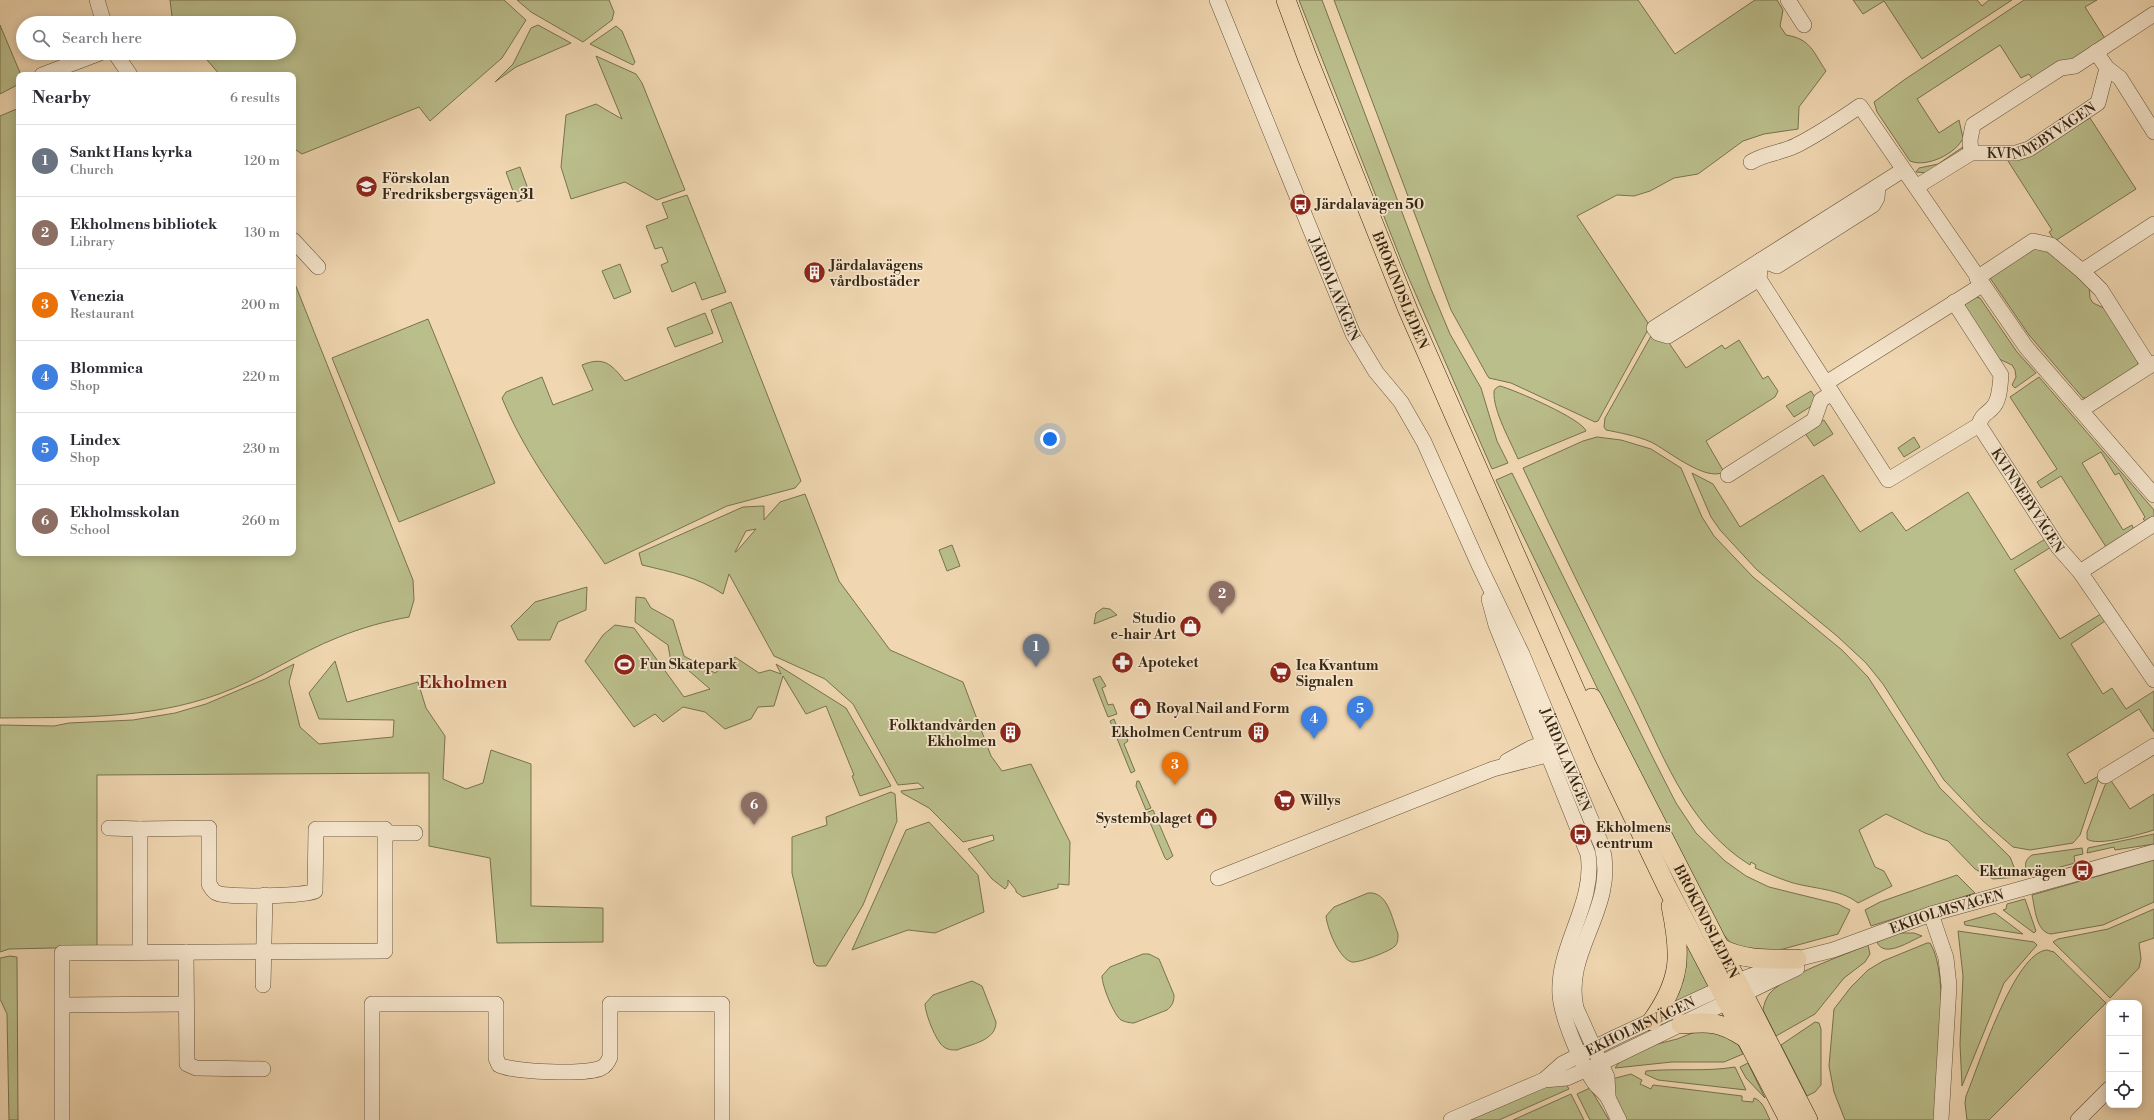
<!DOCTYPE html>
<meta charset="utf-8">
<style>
:root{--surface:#fff;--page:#f2f2f3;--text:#2b2b33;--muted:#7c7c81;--line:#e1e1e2;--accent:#8f2418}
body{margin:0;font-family:"Libre Bodoni",serif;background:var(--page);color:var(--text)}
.controls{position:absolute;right:12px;bottom:12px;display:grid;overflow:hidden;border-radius:8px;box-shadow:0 2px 10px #0003}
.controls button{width:36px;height:36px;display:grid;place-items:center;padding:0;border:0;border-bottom:1px solid var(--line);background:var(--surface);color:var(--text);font:20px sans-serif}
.you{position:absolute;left:1050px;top:439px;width:14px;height:14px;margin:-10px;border:3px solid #fff;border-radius:50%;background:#1a73e8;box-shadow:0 0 0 6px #1a73e833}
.badge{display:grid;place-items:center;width:26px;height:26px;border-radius:50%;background:var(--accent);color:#fff;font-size:13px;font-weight:700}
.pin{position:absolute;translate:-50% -33px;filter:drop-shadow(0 1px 2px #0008)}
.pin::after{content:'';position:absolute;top:21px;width:14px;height:12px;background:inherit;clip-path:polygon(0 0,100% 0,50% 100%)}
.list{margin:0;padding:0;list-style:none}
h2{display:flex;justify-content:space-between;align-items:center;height:52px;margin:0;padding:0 16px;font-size:17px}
h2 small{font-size:13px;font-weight:400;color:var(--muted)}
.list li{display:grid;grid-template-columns:26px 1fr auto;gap:12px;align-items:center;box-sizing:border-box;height:72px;padding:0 16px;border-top:1px solid var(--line)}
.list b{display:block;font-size:15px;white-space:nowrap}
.list p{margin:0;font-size:13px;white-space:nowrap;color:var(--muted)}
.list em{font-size:13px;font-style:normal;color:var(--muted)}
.icon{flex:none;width:22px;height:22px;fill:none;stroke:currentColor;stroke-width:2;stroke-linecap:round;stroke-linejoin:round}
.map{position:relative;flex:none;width:2154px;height:1120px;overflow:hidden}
.search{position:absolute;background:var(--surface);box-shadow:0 2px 10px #0003;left:16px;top:16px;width:280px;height:44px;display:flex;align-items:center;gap:10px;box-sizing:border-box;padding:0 14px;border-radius:22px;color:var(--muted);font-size:15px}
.panel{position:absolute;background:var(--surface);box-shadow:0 2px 10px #0003;left:16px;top:72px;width:280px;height:484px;border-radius:8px}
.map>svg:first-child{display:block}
.green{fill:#babe8b;stroke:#78724f;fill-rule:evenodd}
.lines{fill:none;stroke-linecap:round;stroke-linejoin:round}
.minor-casing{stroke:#65523a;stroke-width:16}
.major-casing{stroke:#372613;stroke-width:20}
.minor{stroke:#f5e5cc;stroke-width:15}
.major{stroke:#f0d7b1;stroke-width:19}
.labels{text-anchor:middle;stroke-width:3.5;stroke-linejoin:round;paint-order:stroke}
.street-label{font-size:14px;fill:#372613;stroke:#f5e5cc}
.poi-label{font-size:14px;font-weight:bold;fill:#372613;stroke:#f5e5cc;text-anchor:start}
.district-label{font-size:18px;font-weight:bold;fill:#7a1f14;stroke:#f5e5cc}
</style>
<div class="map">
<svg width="2154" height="1120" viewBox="0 0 2154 1120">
<rect width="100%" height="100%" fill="#f0d7b1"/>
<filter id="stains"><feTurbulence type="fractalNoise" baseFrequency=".005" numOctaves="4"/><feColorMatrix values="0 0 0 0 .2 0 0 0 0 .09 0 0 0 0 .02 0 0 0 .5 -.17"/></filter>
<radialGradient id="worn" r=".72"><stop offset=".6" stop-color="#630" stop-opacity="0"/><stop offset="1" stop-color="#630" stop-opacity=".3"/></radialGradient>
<!-- green -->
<path class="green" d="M170,0H504L526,20L502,58L430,121L419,107L302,154L293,148V75H220L201,53H289V23H177L172,16Z
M517,0H609L614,12L612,20L583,42L531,12Z
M1299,0H1322L1431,289L1450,334L1481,388L1497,441L1508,463L1492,469L1403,265Z
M1334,0H1638L1675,54L1755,0H1777L1783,10L1780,26L1786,35C1811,39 1813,52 1826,71L1799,107L1798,129L1764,134L1743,141L1698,174L1674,178L1650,191L1634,196L1617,195L1577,216L1650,326L1598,421L1595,422L1511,383L1489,378L1487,375L1451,310Z
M1853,0H1977L1982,6L1989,0H2012L1922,59L1884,1L1863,14Z
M2024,0H2097L2085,7L2106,40L2034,81L2029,74L2021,78L2000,45L1917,99L1939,133L1959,120L1963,138C1956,154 1926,168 1910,161L1877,112L1874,102L1904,80Z
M0,25L21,75H19V84L0,94Z
M538,25L571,43L516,67L495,82L513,64L531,28Z
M616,26L622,31L635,62L633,65L590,44Z
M596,56L636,74L642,83L685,190L657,200L625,182L571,199L561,167L566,115L596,104L622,119Z
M19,108V553H293V279L413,580L414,600L409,617C386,621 361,628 339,637C298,653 261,679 219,694C148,720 74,717 0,718V116Z
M2090,118L2136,189L2055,241L2049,232L2052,230L2008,161L2016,159Z
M1963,147V150L1928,173L1916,172L1919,168L1938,164Z
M520,167L531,197L517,202L506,172Z
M687,195L726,292L702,300L695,282L672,292L661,265L668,262L662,247L655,249L646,226L668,218L662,203Z
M2040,246L2089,285L2090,298L2093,303L2108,310L2138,360V365L2089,398H2083L2029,335L1988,275L2026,250Z
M620,264L631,292L614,299L602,271Z
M1976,297L1980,298L2017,352L2036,373L2015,388L2012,385L2016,377L2015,370L2012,365L1997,358L1964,310V304Z
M731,302L801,481L795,488L727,506L605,564C568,510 527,459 502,398L506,392L542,377L553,405L593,390L582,365C604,356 611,364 625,381L723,342L711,310Z
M705,313L713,333L675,347L667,328Z
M428,319L495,483L399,522L332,358Z
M1651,336L1667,340L1686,368L1722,345L1725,349L1739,340L1763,379L1768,376L1778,391L1775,397L1706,441L1724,472C1705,482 1669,451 1651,442C1637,436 1621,433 1606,430L1604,427L1605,418Z
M2039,377L2154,510V521L2147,522L2143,519L2145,517L2119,473L2115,475L2101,452L2082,463L2123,530L2132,525L2134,530L2108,550L2061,476L2041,488L2037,482L2057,469L2010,397Z
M1500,386C1515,390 1582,419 1586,431L1518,459C1511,442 1493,411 1494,392C1494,389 1497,387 1500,386Z
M1811,391L1818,402L1794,417L1786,406Z
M1824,420L1833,434L1814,446L1804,432Z
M1597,437L1621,440L1651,449L1681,468L1702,517L1714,536L1753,577L1842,650L1868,677L1940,788L2010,857L2018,877L1993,879L1975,869L1948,841L1925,833L1886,814L1859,830L1875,867L1884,871L1892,886L1858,903C1839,888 1812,889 1790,882C1778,878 1766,873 1755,868L1756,865L1751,862L1750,865C1685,825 1661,748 1628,684C1592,612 1557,541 1523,468L1583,441Z
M1914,437L1920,447L1904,457L1898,448Z
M1512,473L1651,754L1676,803L1696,833L1725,861L1746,876L1769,887L1838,904L1850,910L1838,934L1783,949L1761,952L1733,945L1722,933L1638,772L1496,480Z
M1692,473L1713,484L1740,527L1823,475L1860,532L1892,512L1906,531L1968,492L2011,560L2047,538L2053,546L2014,570L2060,639L2104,612L2108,619L2071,644L2103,694L2112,688L2126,709L2154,691V732L2139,709L2067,754L2085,784L2100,775L2080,835L2073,843L2030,850L2013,847L1983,821L1944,780L1883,684L1866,663L1837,636L1757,570L1720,530L1711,517Z
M805,494L839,581L890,650L963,682L991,756L1002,771L1031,764L1070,842L1069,885L1058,884V888L1023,897L1016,892V890L1008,880V885L1005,889L992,879L968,849L994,840L993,835L963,842L929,808L902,793L901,791L924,788L918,783L898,785L853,704L825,679L774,656L729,574L723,594C698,577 671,572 642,565L639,553L743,507L764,506V520L780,502ZM756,529L736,552H735L746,531Z
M952,545L960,566L947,571L939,550Z
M587,587L586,610L558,622L550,640H518L511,626L535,602Z
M636,597L645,598L651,608L673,620L684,656L715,673L735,657L759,673L770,670L781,674L776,664L846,708L891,786L860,796L852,776L854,775L826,706L806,714L783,676L774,706L758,707L751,719L725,729L705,712L683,707L663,722L655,714L634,727L585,661L603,635L615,625L634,628L684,697L710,689L688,670L672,668L668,645L635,622Z
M1103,608L1110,609L1117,615L1094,624L1096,613Z
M335,661L347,702L418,682L426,708L445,736L443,779L466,789L483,783L491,750L531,764V906L603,908V942L497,943L490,858L429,846V773L97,775V947L9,949L0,952V725L54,726L69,723L133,720L175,713L206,704L265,679L294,664L289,682L300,727L319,744L393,737L394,720L319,719L309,693Z
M1100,676L1106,686L1102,688L1108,705L1113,704L1117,714L1108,717L1093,679Z
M1114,719L1119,732L1124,731L1128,741L1124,744L1135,771L1131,773L1110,721Z
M2110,779L2130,809L2154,794V830C2141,834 2097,847 2087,839V832L2105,785Z
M1137,781H1139L1151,808L1146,810L1136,786Z
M891,792L895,794L897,821L863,905L826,966H817L814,963L792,873V837L827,825L826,817Z
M1153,810L1173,856L1167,860L1165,858L1146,813Z
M929,822L978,875L984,912L935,933L908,930L852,950L906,830Z
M2154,834V844L2115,850L2114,847L2087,853L2088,848Z
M2082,848L2083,854L2074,856L2075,863L2028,876C2025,867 2023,861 2032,855Z
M2154,860V902L2103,925L2051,934C2036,932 2035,908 2032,895Z
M1957,875L1975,893L1871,926L1865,910L1880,902Z
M1368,893C1388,891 1392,919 1398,934C1398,938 1398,943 1395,946C1391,951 1359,963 1352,962C1339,959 1327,928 1326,916L1334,907Z
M2025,899L2036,931L2034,933L2003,910L2006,909L2007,904Z
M2154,909V938L2139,943L2141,959L2139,968L2110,998L2053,942L2058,939L2108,929Z
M1995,913L2023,934L1965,925L1964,922Z
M1958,931L2034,942L2037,945L2004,983L1962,1086L1960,1044L1963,976Z
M1899,933H1914L1922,936C1910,941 1884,959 1877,942Z
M1686,935L1711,985L1670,1005Z
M1927,943H1930C1951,976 1937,1078 1935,1120H1845L1834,1092L1829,1066L1834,1009L1851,987L1868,970L1883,961Z
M1868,945L1870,954L1865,962L1844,978L1815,1014L1776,1036L1763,1010C1764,1004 1766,998 1770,993C1786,975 1844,955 1868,945Z
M2047,950L2054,952L2106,1003L1989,1120H1967L1965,1103L1966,1096C1978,1068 2014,952 2047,950Z
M1143,954H1149L1159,959L1174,995C1174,1002 1172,1006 1167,1010L1134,1023C1130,1023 1125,1022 1121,1020C1114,1015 1102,986 1102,976L1110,967Z
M10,956L17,957L18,1120H9L7,1014L0,999V958Z
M972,981L982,986L996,1022C996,1041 971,1044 957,1050C953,1050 948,1050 944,1047C936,1042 925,1013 925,1004L933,995Z
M1815,1022L1819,1023L1821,1029V1085L1815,1092L1807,1096L1781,1045Z
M1713,1030L1738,1044L1743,1054L1724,1062H1672L1615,1068L1621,1060L1650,1046L1677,1039L1695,1032Z
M1748,1063L1765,1098L1746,1078L1740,1067Z
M1735,1067L1746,1090L1658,1080L1645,1074L1646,1071C1676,1068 1706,1072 1735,1067Z
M1631,1074L1642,1080L1640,1084L1651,1089L1653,1085L1742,1096V1101L1753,1102L1754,1098C1763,1101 1766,1112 1770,1120H1626L1615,1097L1612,1079Z
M1566,1084L1569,1089L1499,1120H1469L1546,1087Z
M1590,1088L1609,1120H1590L1577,1094Z
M1571,1094L1584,1120H1513Z"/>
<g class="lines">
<defs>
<g id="minor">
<path d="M97,0L104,23"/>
<path id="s1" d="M1217,0L1353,334L1376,372L1401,402L1424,442L1479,565L1522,654L1602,846C1618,909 1563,950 1576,1008L1607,1077L1608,1096"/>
<path d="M1788,0L1804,25"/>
<path d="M115,53L130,75"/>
<path d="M2107,68L2120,78L2154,132"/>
<path d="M42,75L100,53"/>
<path d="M1971,153L1970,140L1973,125L2061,68L2075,66L2154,14"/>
<path d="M1751,162C1765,153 1782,153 1797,145C1819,134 1839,120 1860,106L2026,347L2154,495"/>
<path id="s2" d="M1878,186L1877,198L1873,205L1777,266L1761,260L1759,279L1888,480L1979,425L2058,547L2080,572"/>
<path id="s3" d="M1916,187L1971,153H2016L2029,149L2098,103L2107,68L2096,52"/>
<path d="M293,240L318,267"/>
<path d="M2082,271L2101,290L2149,366"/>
<path d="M1977,278L2033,241L2051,245L2082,271L2154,224"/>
<path d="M1759,279L1668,336L1658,333L1654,328L1903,170"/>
<path d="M1954,302L2001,375C2000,385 2000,398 1994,406C1988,414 1982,413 1979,425"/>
<path d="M1826,383L1982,285"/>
<path d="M2081,410L2154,363"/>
<path d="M1728,475L1814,420L1821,400L1832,393"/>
<path d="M2154,524L2080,572L2154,680"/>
<path d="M1489,599L1496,625L1588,854C1596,903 1557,946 1560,994C1561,1016 1581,1064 1594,1082C1598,1088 1605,1092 1608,1098C1612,1105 1615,1113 1619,1120"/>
<path d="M1507,761L1531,748L1552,740"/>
<path d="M2105,776L2154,746"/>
<path d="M109,828L140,829"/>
<path d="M385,833H415"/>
<path d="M1218,878L1493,769L1558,752"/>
<path d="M1931,914L1946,958L1949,986L1941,1120"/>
<path d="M186,952L187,1064L196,1068L263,1069"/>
<path d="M263,985L265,895"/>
<path d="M63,1005L185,1004"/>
<path id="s4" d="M1544,1080L1562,1064L1616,1037L1737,981L1797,959L1833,950L1931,914L2154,852"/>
<path d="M62,1120V953L385,951V829H316L315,891C306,896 227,898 217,893C213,892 211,887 209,884V828L140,829V952"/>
<path d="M372,1120V1004H496V1058L499,1065C512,1072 587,1075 601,1068C606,1066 608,1062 610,1057V1004H722V1120"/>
<path d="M1451,1120L1544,1080L1567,1078L1601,1063L1797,968"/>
<path d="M2078,1120L2109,1089"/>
</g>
<g id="major">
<path id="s5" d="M1286,0L1307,57L1408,310L1604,756L1667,887L1789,1120"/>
<path id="s6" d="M1592,698L1808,1120"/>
<path d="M1720,948C1745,961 1769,959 1797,959"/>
<path d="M1652,1021C1682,979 1681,955 1671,906"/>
<path d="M1681,1024C1710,1022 1719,1021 1744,1037"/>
</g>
</defs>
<!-- minor casing -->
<use href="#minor" class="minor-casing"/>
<!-- major casing -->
<use href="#major" class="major-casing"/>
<!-- minor -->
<use href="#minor" class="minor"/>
<!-- major -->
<use href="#major" class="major"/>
</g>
<!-- icons -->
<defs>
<symbol id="school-disc" viewBox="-11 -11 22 22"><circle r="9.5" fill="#8f2418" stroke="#f5e5cc"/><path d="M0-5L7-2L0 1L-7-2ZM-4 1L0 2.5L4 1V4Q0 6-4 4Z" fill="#fff"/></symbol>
<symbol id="bus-disc" viewBox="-11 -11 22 22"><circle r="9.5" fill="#8f2418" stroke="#f5e5cc"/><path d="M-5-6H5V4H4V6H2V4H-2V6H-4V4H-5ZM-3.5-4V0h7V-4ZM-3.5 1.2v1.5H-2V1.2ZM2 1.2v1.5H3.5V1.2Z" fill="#fff"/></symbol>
<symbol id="building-disc" viewBox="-11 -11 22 22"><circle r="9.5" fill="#8f2418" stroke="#f5e5cc"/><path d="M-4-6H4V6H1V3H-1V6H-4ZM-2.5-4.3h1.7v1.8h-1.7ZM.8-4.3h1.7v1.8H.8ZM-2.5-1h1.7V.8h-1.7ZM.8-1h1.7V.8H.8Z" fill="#fff"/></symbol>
<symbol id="shop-disc" viewBox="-11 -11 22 22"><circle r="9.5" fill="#8f2418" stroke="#f5e5cc"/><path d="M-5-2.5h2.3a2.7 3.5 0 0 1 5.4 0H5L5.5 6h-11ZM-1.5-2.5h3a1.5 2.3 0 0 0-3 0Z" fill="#fff"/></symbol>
<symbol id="pharmacy-disc" viewBox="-11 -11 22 22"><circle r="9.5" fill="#8f2418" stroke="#f5e5cc"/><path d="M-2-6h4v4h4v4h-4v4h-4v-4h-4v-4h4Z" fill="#fff"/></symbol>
<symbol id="stadium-disc" viewBox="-11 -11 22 22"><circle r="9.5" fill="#8f2418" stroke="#f5e5cc"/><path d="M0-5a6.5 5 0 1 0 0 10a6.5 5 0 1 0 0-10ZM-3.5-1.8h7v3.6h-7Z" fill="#fff"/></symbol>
<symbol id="supermarket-disc" viewBox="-11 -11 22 22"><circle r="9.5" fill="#8f2418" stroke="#f5e5cc"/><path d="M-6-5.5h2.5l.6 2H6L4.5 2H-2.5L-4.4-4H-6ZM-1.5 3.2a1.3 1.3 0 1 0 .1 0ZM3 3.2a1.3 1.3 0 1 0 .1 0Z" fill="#fff"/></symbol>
</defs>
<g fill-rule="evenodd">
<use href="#school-disc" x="354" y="174" width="25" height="25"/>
<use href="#bus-disc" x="1288" y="192" width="25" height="25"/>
<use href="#building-disc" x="802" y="260" width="25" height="25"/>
<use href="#shop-disc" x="1178" y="614" width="25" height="25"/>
<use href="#pharmacy-disc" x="1110" y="650" width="25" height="25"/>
<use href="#stadium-disc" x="612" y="652" width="25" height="25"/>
<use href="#supermarket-disc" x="1268" y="660" width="25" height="25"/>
<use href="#shop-disc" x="1128" y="696" width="25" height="25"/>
<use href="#building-disc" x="1246" y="720" width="25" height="25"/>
<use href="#building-disc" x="998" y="720" width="25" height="25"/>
<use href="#supermarket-disc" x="1272" y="788" width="25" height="25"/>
<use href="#shop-disc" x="1194" y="806" width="25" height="25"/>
<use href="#bus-disc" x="1568" y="822" width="25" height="25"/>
<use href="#bus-disc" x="2070" y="858" width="25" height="25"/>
</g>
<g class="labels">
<!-- street labels -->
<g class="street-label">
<text dy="5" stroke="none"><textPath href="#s3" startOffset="141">KVINNEBYVÄGEN</textPath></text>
<text dy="5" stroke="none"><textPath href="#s1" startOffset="312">JÄRDALAVÄGEN</textPath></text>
<text dy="5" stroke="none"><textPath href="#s5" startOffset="312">BROKINDSLEDEN</textPath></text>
<text dy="5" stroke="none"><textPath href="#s2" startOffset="605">KVINNEBYVÄGEN</textPath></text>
<text dy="5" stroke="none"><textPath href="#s1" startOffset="838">JÄRDALAVÄGEN</textPath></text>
<text dy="5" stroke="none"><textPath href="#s4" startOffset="439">EKHOLMSVÄGEN</textPath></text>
<text dy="5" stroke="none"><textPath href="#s6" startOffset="251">BROKINDSLEDEN</textPath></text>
<text dy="5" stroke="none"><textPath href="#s4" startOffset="111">EKHOLMSVÄGEN</textPath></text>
</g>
<!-- poi labels -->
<g class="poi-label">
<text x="382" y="183">Förskolan<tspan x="382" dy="16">Fredriksbergsvägen 31</tspan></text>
<text x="1316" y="209">Järdalavägen 50</text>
<text x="830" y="270">Järdalavägens<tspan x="830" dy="16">vårdbostäder</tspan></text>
<text x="1176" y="623" text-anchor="end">Studio<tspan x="1176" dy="16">e-hair Art</tspan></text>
<text x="1138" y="667">Apoteket</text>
<text x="640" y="669">Fun Skatepark</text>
<text x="1296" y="670">Ica Kvantum<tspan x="1296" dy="16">Signalen</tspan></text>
<text x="1156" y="713">Royal Nail and Form</text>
<text x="996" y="730" text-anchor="end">Folktandvården<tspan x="996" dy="16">Ekholmen</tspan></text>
<text x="1242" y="737" text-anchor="end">Ekholmen Centrum</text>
<text x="1300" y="805">Willys</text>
<text x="1192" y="823" text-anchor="end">Systembolaget</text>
<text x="1596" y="832">Ekholmens<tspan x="1596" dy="16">centrum</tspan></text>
<text x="2066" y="876" text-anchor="end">Ektunavägen</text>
</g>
<!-- district labels -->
<g class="district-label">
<text x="463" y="688">Ekholmen</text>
</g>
</g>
<rect width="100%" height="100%" filter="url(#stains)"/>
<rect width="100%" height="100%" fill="url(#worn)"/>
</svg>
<div class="controls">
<button>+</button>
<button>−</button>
<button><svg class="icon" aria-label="locate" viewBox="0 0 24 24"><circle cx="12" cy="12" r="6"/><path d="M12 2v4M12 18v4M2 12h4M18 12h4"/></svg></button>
</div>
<div class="you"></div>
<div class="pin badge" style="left:1036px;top:667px;background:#6b7280">1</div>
<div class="pin badge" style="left:1222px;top:614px;background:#8d6e63">2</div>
<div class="pin badge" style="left:1175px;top:785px;background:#e8710a">3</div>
<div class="pin badge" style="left:1314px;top:739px;background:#3f7fe0">4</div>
<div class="pin badge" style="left:1360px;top:729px;background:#3f7fe0">5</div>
<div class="pin badge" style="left:754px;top:825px;background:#8d6e63">6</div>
<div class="search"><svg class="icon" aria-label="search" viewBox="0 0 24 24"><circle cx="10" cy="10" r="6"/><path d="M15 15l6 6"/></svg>Search here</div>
<section class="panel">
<h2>Nearby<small>6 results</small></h2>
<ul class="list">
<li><span class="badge" style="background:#6b7280">1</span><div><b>Sankt Hans kyrka</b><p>Church</p></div><em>120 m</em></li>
<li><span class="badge" style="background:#8d6e63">2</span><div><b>Ekholmens bibliotek</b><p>Library</p></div><em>130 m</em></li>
<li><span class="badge" style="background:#e8710a">3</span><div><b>Venezia</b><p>Restaurant</p></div><em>200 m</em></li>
<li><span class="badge" style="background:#3f7fe0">4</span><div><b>Blommica</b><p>Shop</p></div><em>220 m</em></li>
<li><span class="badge" style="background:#3f7fe0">5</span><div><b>Lindex</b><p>Shop</p></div><em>230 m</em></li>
<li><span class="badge" style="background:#8d6e63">6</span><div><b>Ekholmsskolan</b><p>School</p></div><em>260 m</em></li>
</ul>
</section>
</div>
